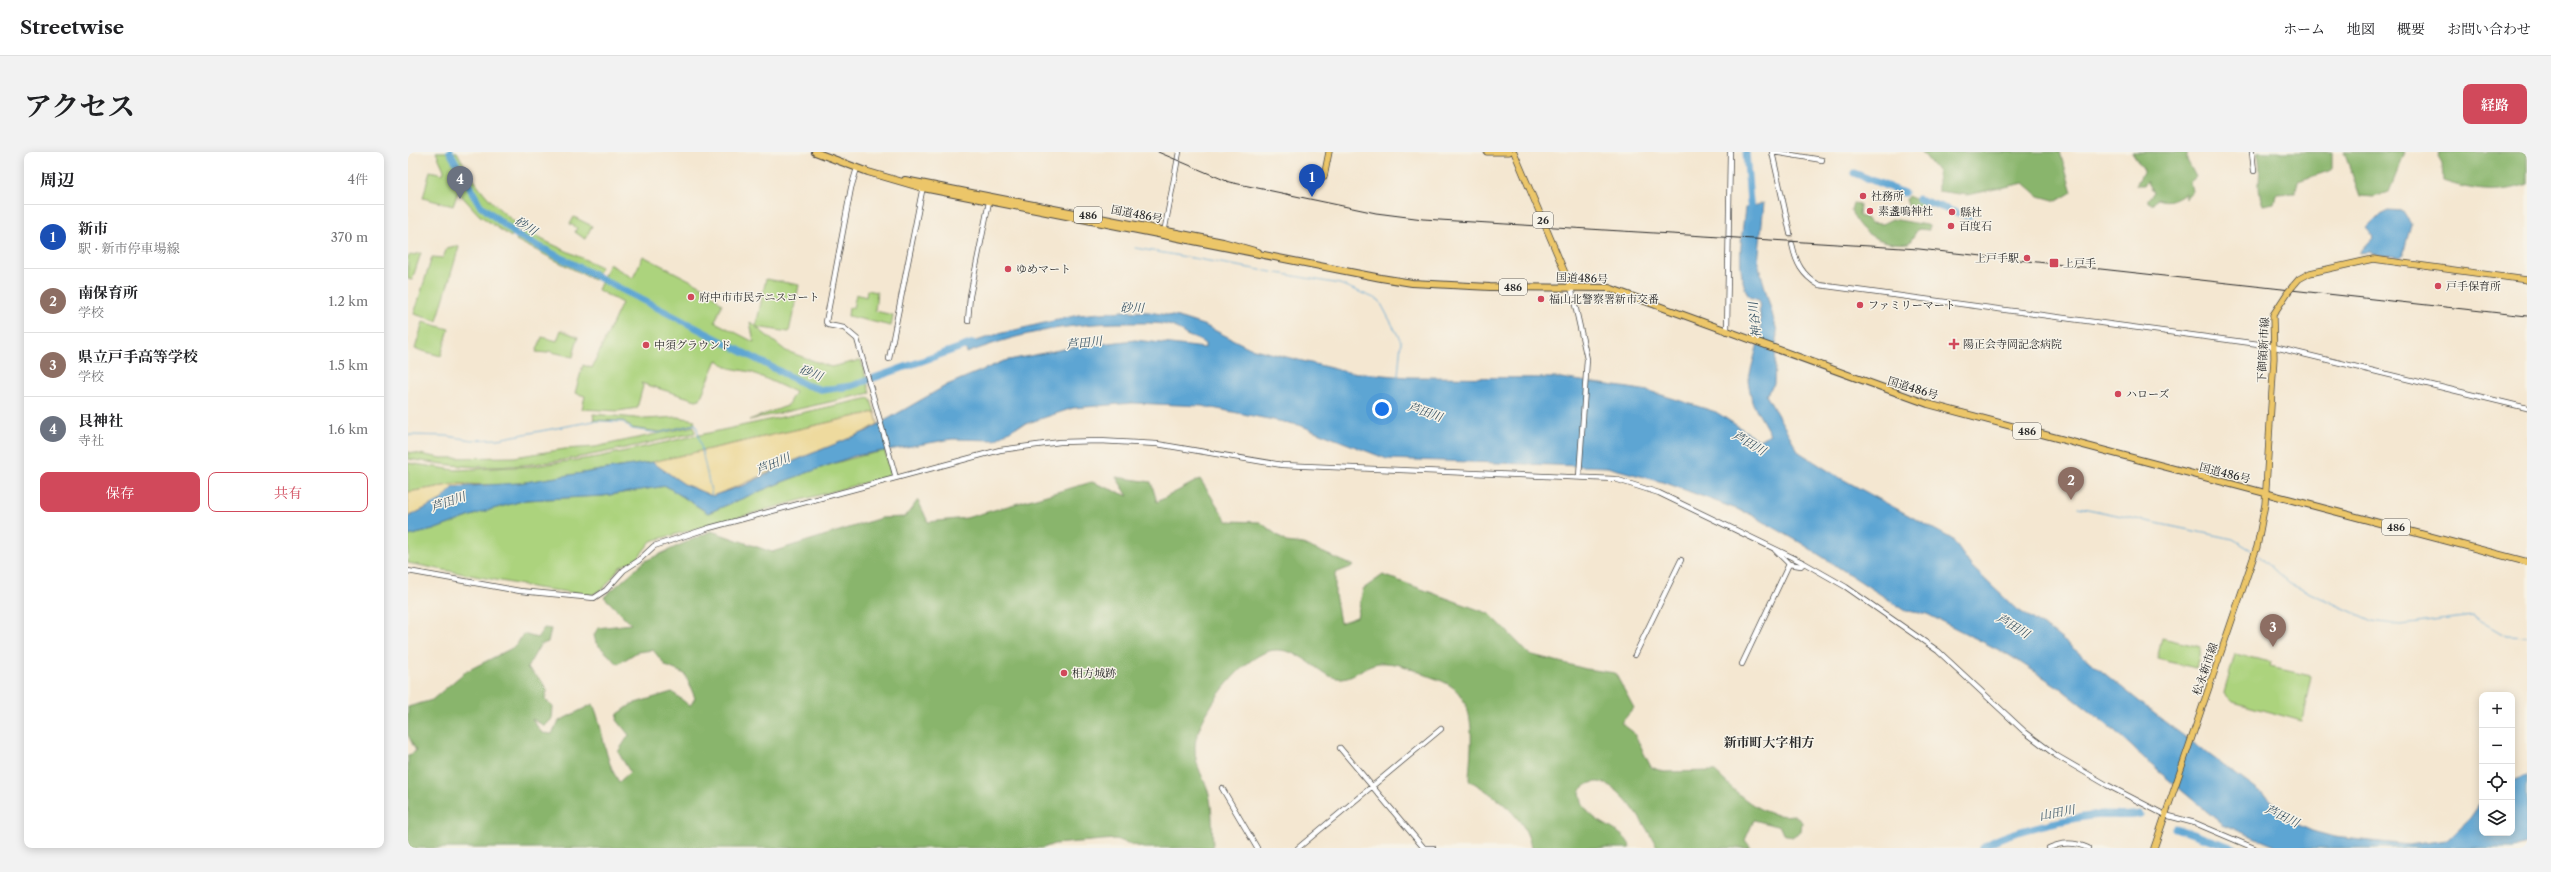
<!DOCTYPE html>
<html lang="ja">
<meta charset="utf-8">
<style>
:root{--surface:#fff;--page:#f2f2f2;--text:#202124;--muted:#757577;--line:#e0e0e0;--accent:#d1495b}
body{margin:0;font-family:"Libre Caslon Text","Noto Serif JP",serif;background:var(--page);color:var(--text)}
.controls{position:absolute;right:12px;bottom:12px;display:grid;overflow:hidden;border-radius:8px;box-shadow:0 2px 10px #0003}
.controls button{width:36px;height:36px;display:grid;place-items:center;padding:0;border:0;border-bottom:1px solid var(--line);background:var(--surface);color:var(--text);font:20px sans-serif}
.you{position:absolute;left:974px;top:257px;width:14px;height:14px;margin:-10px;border:3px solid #fff;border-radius:50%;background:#1a73e8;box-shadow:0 0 0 6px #1a73e833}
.badge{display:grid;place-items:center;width:26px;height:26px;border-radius:50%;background:var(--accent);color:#fff;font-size:13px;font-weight:700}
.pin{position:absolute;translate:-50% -33px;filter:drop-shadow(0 1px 2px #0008)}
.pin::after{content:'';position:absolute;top:21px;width:14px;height:12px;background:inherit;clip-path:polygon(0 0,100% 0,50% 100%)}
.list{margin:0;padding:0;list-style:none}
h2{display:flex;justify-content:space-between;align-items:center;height:52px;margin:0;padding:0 16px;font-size:17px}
h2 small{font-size:13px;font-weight:400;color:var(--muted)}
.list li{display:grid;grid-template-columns:26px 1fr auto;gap:12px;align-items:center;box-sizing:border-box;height:64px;padding:0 16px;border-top:1px solid var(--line)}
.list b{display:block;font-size:15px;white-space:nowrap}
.list p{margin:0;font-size:13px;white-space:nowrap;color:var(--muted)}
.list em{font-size:13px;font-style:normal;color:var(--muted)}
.actions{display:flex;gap:8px;padding:12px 16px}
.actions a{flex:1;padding:9px 0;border:1px solid var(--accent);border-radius:8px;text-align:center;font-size:14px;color:var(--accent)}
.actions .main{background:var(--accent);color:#fff}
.icon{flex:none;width:22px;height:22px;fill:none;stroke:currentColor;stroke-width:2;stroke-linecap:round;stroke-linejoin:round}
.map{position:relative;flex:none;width:2119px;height:696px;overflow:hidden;border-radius:8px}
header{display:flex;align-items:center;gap:24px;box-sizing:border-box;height:56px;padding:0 20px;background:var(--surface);border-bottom:1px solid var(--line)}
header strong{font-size:19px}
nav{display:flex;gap:22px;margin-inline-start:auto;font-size:14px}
.intro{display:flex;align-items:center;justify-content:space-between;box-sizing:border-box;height:96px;padding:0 24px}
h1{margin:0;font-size:28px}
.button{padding:10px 18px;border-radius:8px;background:var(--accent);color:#fff;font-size:14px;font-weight:700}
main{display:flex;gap:24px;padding:0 24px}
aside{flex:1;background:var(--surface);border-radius:8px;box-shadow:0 2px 10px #0003}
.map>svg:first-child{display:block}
.green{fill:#acd37d;stroke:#6c7f54}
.forest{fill:#89b56c;stroke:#5a704c}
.sand{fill:#eeda9e;stroke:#8c8264}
.water{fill:#5da5d3;stroke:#44687f}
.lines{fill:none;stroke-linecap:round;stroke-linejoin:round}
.stream{stroke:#5da5d3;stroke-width:1}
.river{stroke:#5da5d3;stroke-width:7}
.minor-tunnel{stroke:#ccc1b0;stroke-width:4.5;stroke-dasharray:4.5 2;stroke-linecap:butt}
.minor-casing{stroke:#494744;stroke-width:6}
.major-casing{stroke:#494744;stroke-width:7}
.highway-casing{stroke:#494744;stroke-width:8}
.minor{stroke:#fff;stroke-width:4.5}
.major{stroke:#ecc669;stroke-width:5.5}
.highway{stroke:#ecc669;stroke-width:6}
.rail{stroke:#2b2b2b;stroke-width:1}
.major-bridge-casing{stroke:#494744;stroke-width:7;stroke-linecap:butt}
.major-bridge{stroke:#ecc669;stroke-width:5.5}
.poi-dot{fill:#d1495b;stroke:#f7f3e8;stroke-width:1.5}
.labels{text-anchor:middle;stroke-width:3;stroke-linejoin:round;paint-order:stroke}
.shield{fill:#f7f3e8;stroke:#686764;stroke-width:1}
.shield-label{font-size:10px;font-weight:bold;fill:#2b2b2b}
.poi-label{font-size:11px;fill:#2b2b2b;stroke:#f7f3e8;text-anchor:start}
.street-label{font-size:11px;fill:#2b2b2b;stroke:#f7f3e8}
.water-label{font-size:12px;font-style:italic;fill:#3c5666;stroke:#f7f3e8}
.quarter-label{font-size:13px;font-weight:bold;fill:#2b2b2b;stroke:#f7f3e8}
</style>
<header>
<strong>Streetwise</strong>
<nav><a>ホーム</a><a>地図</a><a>概要</a><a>お問い合わせ</a></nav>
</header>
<div class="intro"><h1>アクセス</h1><a class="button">経路</a></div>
<main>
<aside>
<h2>周辺<small>4件</small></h2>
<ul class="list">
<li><span class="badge" style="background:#1a4fb4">1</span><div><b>新市</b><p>駅 · 新市停車場線</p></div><em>370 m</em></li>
<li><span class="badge" style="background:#8d6e63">2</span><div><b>南保育所</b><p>学校</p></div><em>1.2 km</em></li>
<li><span class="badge" style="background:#8d6e63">3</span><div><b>県立戸手高等学校</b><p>学校</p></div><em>1.5 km</em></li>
<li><span class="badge" style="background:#6b7280">4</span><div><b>艮神社</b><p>寺社</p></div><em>1.6 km</em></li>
</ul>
<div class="actions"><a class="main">保存</a><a>共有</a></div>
</aside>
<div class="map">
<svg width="2119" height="696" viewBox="0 0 2119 696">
<rect width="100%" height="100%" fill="#f7f3e8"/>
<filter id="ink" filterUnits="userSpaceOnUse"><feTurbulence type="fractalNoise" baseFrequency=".025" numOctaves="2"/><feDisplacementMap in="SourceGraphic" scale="8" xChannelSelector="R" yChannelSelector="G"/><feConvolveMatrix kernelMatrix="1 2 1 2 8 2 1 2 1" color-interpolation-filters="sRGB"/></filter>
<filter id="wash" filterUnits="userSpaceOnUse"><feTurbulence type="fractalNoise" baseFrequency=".012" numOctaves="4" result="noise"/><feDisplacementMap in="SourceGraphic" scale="16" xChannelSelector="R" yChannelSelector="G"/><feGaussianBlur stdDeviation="0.9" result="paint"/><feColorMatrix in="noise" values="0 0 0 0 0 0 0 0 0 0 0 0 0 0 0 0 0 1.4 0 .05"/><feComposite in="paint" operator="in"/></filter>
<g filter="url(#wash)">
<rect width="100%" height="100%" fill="#f4e7d1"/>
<!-- green -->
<path class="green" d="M28,0H49C66,31 82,52 111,73L103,85L71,63L50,40L45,54L15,46L22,19L35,22L36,18Z
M166,65L184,74L177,87L167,80L169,76L162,72Z
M115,76L135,88L193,115L186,128L108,88Z
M47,94L51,95L29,169L6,162L24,105L35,106L39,96Z
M13,101L4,128L0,127V104Z
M235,104L299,137L314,152L307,170L346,190L342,170L348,174L358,127L391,133L381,180L348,175L378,199L423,215L453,208L462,241L341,268L379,254L387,240L343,220L321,216L309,208L292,247L288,248L233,231L235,234L229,256L210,259L174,257L177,244L167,241L175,213L184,216L214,151L190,138L201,112L225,126Z
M459,138L469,140L467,159L485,163L483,174L440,164L441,156H445L448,142L458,145Z
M15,170L41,177L33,204L7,197Z
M153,178L170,185L165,205L140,199L139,201L128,200L134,185L149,189Z
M462,246L467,260L244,310L111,331L87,333L48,332L0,340V311L47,318L126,314L190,305Z
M185,262L238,267L270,265L287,268L286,272L252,280L224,276L216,269L186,268Z
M286,274L287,281C219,295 149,314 79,315C52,315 26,311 0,307V300L34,306L106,305L157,297L187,295Z
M477,299L483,321L481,324L243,389L229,407L212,415L196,436L184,443L129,436L0,411V384L25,378L74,360L118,348L195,344L258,334L300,361C358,337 415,310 477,299Z
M1754,486L1793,495L1788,516L1749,507Z
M1827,502L1863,510L1862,515L1903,524L1894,569L1825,550L1816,541Z"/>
<!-- forest -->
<path class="forest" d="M1514,0H1652L1664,40L1649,49L1631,44L1616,31L1559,43L1530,39V20Z
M1724,0H1779V8L1788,25L1782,30L1784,39L1777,47V41C1768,47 1760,51 1749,47L1745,52L1740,50V47L1746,40L1739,29L1736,33H1728L1736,18Z
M1849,0H1924V18L1890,29L1887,41L1868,42L1866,51L1855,53C1846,32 1856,19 1849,0Z
M1936,0H1997L1981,40L1966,45L1952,44Z
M2032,0H2119V32C2091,43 2062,38 2035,29L2034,11L2030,4Z
M1500,44L1516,51L1514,63L1503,60L1498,48Z
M1445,51L1452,52L1451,64L1458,66L1462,71L1474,72L1484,67L1519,73L1521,74V78L1510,77L1501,91C1476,94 1451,83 1443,58Z
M708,325L743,330L749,350L792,327L819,369L852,370L878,390L895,392L946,414L927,421V442L932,471L949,465L955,437L975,423L1082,462L1121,502L1178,517L1207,521L1226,556L1213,571L1225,580L1243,615L1256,620L1306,619C1329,640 1352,668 1386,663L1394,670L1393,679L1384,685L1375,682L1372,675L1346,668L1337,688L1343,696H1250C1238,676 1201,605 1172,639C1174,674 1214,671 1223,696H1123C1119,665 1086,643 1061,628C1062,597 1072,551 1040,532C1033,528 1025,526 1018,523C1002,516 989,510 971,511C957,512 945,528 929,526C911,524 897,499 870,498C838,496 786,567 787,596C787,615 796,625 801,642C805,659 804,678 805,696H736L707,687L646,692L635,696H0V604L8,599L0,583V555L24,548L57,520L108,494L115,482L129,486L136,476L143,477L140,490L132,493L119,516L133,528L139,538L137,547L145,555L144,567L137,574L124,567L134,581L144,582L151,569L185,552C196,577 195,606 211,630L222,620L210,600L221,583L209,568L210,562L224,552L264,540L282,554L287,546L277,522L258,514L245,498L229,500L210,512L188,491L186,483L190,476L223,472L196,445L237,409L303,379L364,400L473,366L497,365L510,348L520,370L558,366L684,330L720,344Z"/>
<!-- sand -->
<path class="sand" d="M467,260L470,272C444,288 414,296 386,309C359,321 333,334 304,344L276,332L244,310Z
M48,332L87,333L46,335L33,348L0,365V340Z"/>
<!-- water -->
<path class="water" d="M1356,51L1350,111L1369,179L1366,232L1358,243L1391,300L1427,323L1544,387L1563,414L1607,456L1646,481L1757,570L1864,649L1882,669L1904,679L1926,685L2000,693L2039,688L2062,666L2074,649V681H2104V629L2119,623V692L2105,696H1872L1814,672L1749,618L1707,579L1652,536L1601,503L1519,462L1498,459L1393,391L1342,362L1258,331L1199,315L979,307L891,273L794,254L725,251L665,256L608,275L587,288L544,287L446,304L374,330L300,361L258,334L195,344L118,348L74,360L25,378L0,384V365L33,348L46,335L111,331L244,310L276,332L304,344L337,333L386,309L459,279L539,233L596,209L666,195L727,188L797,196V192C791,187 785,186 778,183C775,181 772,178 768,176C757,170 738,171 726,171C668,170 613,180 559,201L556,193L590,182L670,163L715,159L741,160L770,165L798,174L842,196L939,220L1000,225L1153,226L1241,239L1308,260L1351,288L1362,282L1344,250L1340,229L1353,180L1351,148L1341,145C1327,120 1334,83 1337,56Z
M1980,58L1995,59L2003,72L1995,103L1992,105L1964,102L1963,100L1951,101L1966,85L1958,76L1972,62Z"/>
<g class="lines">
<!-- stream -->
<path class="stream" d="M727,96L932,132L971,148L993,189L990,225
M0,283L39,284L64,288L90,287L186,269L215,270L224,277L250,281L288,272L304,344
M1670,355L1825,387L1843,398
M1851,404L1882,432L1964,469L1993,473L2064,464L2098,484L2119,485"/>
<!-- river -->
<path class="river" d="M42,0L72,53L109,83L398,233L415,238L443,234L565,191
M1338,0L1343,62
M1446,21L1496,41
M1511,47L1561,65
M1767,676L1826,696
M1575,696C1592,680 1671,664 1695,663C1708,663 1720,665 1732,662"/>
</g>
</g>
<g filter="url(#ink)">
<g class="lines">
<!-- minor-tunnel -->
<path class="minor-tunnel" d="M1382,81L1384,92"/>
<defs>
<path id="minor" d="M1364,0L1382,81
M1365,0L1414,8
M1844,0L1846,19
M449,16L443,36L418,170L420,173L436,176L449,187L488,326
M756,81L771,0
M1384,92C1388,111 1394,123 1411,133L1858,193L2119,256
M1163,135L1179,207L1171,325
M560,169L562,144L581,50
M1319,179L1322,0
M481,207L515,34
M1367,398L1381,412L1393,414L1396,411
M0,419L112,439L186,446L198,438L216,418L230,409L246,394L301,376L592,298L652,290L691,289L749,292L874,313L1207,327L1251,341L1396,411L1438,435L1530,499L1617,580L1649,604L1699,633L1757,663L1787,671L1846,696
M1227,503L1273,408
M1334,512L1381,412
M932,596L1016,696H1025
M814,636L849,696
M890,696L1033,577
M1641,696C1654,690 1667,690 1680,696"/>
<path id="major" d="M1079,0H1101
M1106,0L1163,135
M916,25L921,0
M1885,134L1891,127L1902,121L1965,107L2119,128
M1746,696L1849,395L1857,352L1866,206L1865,163L1880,140"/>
<path id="highway" d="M407,0L460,20L515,36L973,126L1004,131L1082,135L1201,136L1520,252L2119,410
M497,28L815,90L850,100"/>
</defs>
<!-- minor casing -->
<use href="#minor" class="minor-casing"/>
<!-- major casing -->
<use href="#major" class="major-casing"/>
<!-- highway casing -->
<use href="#highway" class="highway-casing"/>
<!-- minor -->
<use href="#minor" class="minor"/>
<!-- major -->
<use href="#major" class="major"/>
<!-- highway -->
<use href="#highway" class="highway"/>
<!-- rail -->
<path class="rail" d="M750,0L821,30L883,43
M878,42L968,61L1015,67L1511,97L2119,164"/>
<defs>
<path id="major-bridge" d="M1880,140L1885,134"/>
</defs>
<!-- major-bridge casing -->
<use href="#major-bridge" class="major-bridge-casing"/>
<!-- major-bridge -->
<use href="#major-bridge" class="major-bridge"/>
</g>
</g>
<!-- markers -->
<g class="poi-dot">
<circle cx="1455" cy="44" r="4"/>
<circle cx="1462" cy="59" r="4"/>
<circle cx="1544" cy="60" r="4"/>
<circle cx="1543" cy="74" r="4"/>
<circle cx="1619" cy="106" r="4"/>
<rect x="1641" y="106" width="10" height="10" rx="2"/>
<circle cx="600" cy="117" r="4"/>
<circle cx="2030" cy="134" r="4"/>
<circle cx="283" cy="145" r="4"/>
<circle cx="1133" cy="147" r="4"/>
<circle cx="1452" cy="153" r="4"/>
<path d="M1544 186h4v4h4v4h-4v4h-4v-4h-4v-4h4z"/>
<circle cx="238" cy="193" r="4"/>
<circle cx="1710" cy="242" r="4"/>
<circle cx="656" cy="521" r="4"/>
</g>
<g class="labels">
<!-- shield labels -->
<g class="shield">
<rect x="666" y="55" width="28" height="16" rx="3"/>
<rect x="1125" y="60" width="20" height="16" rx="3"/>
<rect x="1091" y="127" width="28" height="16" rx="3"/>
<rect x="1605" y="271" width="28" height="16" rx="3"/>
<rect x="1974" y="367" width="28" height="16" rx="3"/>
</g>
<g class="shield-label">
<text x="680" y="67">486</text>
<text x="1135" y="72">26</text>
<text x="1105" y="139">486</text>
<text x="1619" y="283">486</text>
<text x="1988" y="379">486</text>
</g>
<!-- poi labels -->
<g class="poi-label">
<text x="1463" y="48">社務所</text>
<text x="1470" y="63">素盞嗚神社</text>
<text x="1552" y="64">縣社</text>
<text x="1551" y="78">百度石</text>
<text x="1611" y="110" text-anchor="end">上戸手駅</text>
<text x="1655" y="115">上戸手</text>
<text x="608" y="121">ゆめマート</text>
<text x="2038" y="138">戸手保育所</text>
<text x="291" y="149">府中市市民テニスコート</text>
<text x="1141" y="151">福山北警察署新市交番</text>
<text x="1460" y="157">ファミリーマート</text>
<text x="1555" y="196">陽正会寺岡記念病院</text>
<text x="246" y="197">中須グラウンド</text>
<text x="1718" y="246">ハローズ</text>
<text x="664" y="525">相方城跡</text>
</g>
<!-- street labels -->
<g class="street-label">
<text transform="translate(729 62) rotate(11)" y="4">国道486号</text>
<text transform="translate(1174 126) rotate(2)" y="4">国道486号</text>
<text transform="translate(1855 198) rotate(-87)" y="4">下御領新市線</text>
<text transform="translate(1505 236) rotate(17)" y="4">国道486号</text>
<text transform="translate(1817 321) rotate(14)" y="4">国道486号</text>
<text transform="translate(1797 517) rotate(-71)" y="4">松永新市線</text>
</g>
<!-- water labels -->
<g class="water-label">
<text transform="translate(118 74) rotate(33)" y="4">砂川</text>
<text transform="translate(724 156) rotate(1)" y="4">砂川</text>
<text transform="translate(1347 168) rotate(-96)" y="4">神谷川</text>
<text transform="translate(676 191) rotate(-6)" y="4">芦田川</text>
<text transform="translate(403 221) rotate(21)" y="4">砂川</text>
<text transform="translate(1017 260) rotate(19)" y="4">芦田川</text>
<text transform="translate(1341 291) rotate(30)" y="4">芦田川</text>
<text transform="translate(365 312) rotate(-23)" y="4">芦田川</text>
<text transform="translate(40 350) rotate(-19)" y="4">芦田川</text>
<text transform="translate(1605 474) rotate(31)" y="4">芦田川</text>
<text transform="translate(1649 661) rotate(-11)" y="4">山田川</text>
<text transform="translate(1874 664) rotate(25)" y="4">芦田川</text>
</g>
<!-- quarter labels -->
<g class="quarter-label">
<text x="1361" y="595">新市町大字相方</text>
</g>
</g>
</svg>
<div class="controls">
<button>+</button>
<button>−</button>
<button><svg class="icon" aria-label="locate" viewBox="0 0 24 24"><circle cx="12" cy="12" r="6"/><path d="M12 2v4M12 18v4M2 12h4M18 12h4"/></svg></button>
<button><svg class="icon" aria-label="layers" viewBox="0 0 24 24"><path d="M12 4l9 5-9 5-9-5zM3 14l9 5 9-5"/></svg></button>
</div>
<div class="you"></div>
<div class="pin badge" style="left:904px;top:45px;background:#1a4fb4">1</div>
<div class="pin badge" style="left:1663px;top:348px;background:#8d6e63">2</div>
<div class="pin badge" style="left:1865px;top:495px;background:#8d6e63">3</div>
<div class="pin badge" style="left:52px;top:47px;background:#6b7280">4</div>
</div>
</main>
